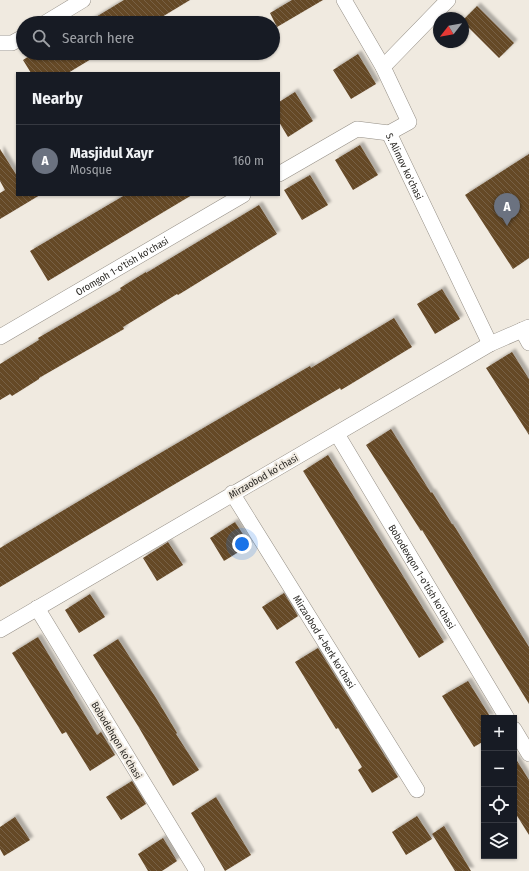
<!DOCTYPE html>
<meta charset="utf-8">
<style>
:root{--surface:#171b24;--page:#20242c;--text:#f1f3f6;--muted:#9ea1a6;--line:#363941;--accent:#2f766f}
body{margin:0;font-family:"Fira Sans Condensed",sans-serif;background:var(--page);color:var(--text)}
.controls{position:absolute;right:12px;bottom:12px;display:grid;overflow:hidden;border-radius:0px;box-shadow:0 1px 3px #0004}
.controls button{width:36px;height:36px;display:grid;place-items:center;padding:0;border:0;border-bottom:1px solid var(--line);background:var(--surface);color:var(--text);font:20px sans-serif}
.compass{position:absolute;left:433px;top:12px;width:36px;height:36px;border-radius:50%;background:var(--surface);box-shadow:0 1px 3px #0004;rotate:239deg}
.you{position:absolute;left:242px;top:544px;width:14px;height:14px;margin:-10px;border:3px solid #fff;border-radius:50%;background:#1a73e8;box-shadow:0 0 0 6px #1a73e833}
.badge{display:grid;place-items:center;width:26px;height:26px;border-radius:50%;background:var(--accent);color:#fff;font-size:13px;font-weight:700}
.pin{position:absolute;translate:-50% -33px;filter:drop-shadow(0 1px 2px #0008)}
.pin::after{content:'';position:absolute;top:21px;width:14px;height:12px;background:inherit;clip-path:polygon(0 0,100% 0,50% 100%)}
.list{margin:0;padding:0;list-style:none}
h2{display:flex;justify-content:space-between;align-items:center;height:52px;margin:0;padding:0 16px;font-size:17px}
h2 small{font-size:13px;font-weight:400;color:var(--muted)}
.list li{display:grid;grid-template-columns:26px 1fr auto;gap:12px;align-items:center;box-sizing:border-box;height:72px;padding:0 16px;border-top:1px solid var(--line)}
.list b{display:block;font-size:15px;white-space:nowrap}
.list p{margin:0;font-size:13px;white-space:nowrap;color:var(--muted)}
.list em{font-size:13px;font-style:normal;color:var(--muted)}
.icon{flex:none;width:22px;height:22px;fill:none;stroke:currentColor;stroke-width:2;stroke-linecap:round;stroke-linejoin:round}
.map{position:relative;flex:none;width:529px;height:871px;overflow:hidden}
.search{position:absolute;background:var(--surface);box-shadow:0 1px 3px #0004;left:16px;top:16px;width:264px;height:44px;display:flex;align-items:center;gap:10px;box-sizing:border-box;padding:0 14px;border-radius:22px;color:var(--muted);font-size:15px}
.panel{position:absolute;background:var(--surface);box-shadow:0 1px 3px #0004;left:16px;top:72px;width:264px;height:124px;border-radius:0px}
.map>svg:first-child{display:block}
.building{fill:url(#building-back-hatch);filter:url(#shadow)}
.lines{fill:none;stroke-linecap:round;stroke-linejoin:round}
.minor-casing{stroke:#958f86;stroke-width:16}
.minor{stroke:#fff;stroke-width:15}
.labels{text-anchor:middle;stroke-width:4;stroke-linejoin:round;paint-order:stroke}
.street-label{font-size:10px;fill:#292723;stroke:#f0eae0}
</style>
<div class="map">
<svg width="529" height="871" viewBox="0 0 529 871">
<defs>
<pattern id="building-back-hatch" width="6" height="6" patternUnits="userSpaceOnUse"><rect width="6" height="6" fill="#654827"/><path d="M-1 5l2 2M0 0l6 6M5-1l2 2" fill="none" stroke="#776045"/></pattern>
<filter id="shadow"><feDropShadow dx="3.5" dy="-3.5" stdDeviation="1" flood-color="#0004"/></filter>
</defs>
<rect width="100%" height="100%" fill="#f0eae0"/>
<!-- building -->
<path class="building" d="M124,0H190L152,23H86Z
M292,0H323L277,27L270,13Z
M477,6L514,43L499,58L463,22V20Z
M34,53H101L68,73H31L23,60Z
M358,54L376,84L351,99L333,70Z
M295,92L313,121L288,137L279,122V102Z
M360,145L378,175L353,190L335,160Z
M0,149L17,176V195H40L0,219V193L5,190L0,181Z
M529,154V258L513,269L465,195Z
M310,175L328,205L302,220L284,190Z
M125,195H192L48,281L30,251Z
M259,205L277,234L178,295L177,294L123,327L124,329L39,378V379L12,396L10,394L0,400V364L39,340L38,338L121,290L120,288L146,272V273Z
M442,289L460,319L435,334L417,304Z
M394,318L412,347L341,390L340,388L175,484L0,587V548L138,466L310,366L311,368Z
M512,352L529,379V435L486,368Z
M391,429L431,493L432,492L452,524H453L529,647V704L422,530L421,531L366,445Z
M328,455L444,642L419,658L303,471Z
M235,522L250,545L224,561L210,538Z
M168,542L183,565L157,581L143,558Z
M284,593L298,616L277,630L262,607Z
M90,594L105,617L79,633L65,610Z
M38,637L97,735L101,732L115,755L90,771L66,732L62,734L12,653Z
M118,639L156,698L177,733L176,734L199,770L173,786L138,726L93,655Z
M318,648L398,777L372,793L358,770L362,767L338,728L336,729L295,662Z
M468,681L491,718H484V741L474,747L442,696Z
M514,756L529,780V835L514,811Z
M132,781L146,804L121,820L106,797Z
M216,797L251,855L225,871L191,813Z
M417,816L432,839L406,855L392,832Z
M15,817L30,840L4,856L0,849V827Z
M444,826L471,871H455L432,834Z
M163,838L177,861L162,871H148L138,854Z"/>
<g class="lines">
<defs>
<g id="minor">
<path id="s1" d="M344,0L383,67L409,122L389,133L490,344"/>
<path d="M45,23L83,0"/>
<path d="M0,43H12L23,37"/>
<path d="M383,67L448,0"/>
<path d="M279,174L357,129L389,133"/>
<path d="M522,330L529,343"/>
<path id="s2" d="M0,337L243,195"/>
<path id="s3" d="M337,434L507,718"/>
<path id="s4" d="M232,493L417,790"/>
<path d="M37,608L197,871"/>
<path d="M0,630L490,344L529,327"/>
<path d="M514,729L529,754"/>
</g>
</defs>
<!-- minor casing -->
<use href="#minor" class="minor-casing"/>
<!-- minor -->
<use href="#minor" class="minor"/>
</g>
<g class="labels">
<!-- street labels -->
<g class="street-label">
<text dy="4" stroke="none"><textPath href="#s1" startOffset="198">S. Alimov ko'chasi</textPath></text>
<text dy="4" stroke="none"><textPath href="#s2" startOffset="141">Oromgoh 1-o'tish ko'chasi</textPath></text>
<text transform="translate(263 476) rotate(-30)" y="4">Mirzaobod koʻchasi</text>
<text dy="4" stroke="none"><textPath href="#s3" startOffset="166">Bobodexqon 1-o'tish ko'chasi</textPath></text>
<text dy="4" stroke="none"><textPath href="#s4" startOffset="175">Mirzaobod 4-berk ko'chasi</textPath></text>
<text transform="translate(117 740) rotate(59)" y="4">Bobodehqon koʻchasi</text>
</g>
</g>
</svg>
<div class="controls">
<button>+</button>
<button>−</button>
<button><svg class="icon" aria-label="locate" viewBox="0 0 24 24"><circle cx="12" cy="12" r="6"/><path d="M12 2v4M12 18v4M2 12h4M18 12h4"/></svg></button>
<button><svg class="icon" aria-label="layers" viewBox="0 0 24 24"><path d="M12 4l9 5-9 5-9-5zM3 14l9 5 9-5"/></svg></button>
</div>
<svg class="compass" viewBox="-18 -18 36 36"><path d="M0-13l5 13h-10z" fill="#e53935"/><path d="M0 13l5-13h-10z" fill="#9ea1a6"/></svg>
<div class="you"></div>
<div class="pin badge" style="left:507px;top:226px;background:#6b7280">A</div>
<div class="search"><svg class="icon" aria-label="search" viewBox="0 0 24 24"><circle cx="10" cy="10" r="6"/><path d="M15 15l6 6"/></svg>Search here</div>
<section class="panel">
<h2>Nearby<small></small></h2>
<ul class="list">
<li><span class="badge" style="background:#6b7280">A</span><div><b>Masjidul Xayr</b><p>Mosque</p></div><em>160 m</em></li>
</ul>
</section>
</div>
